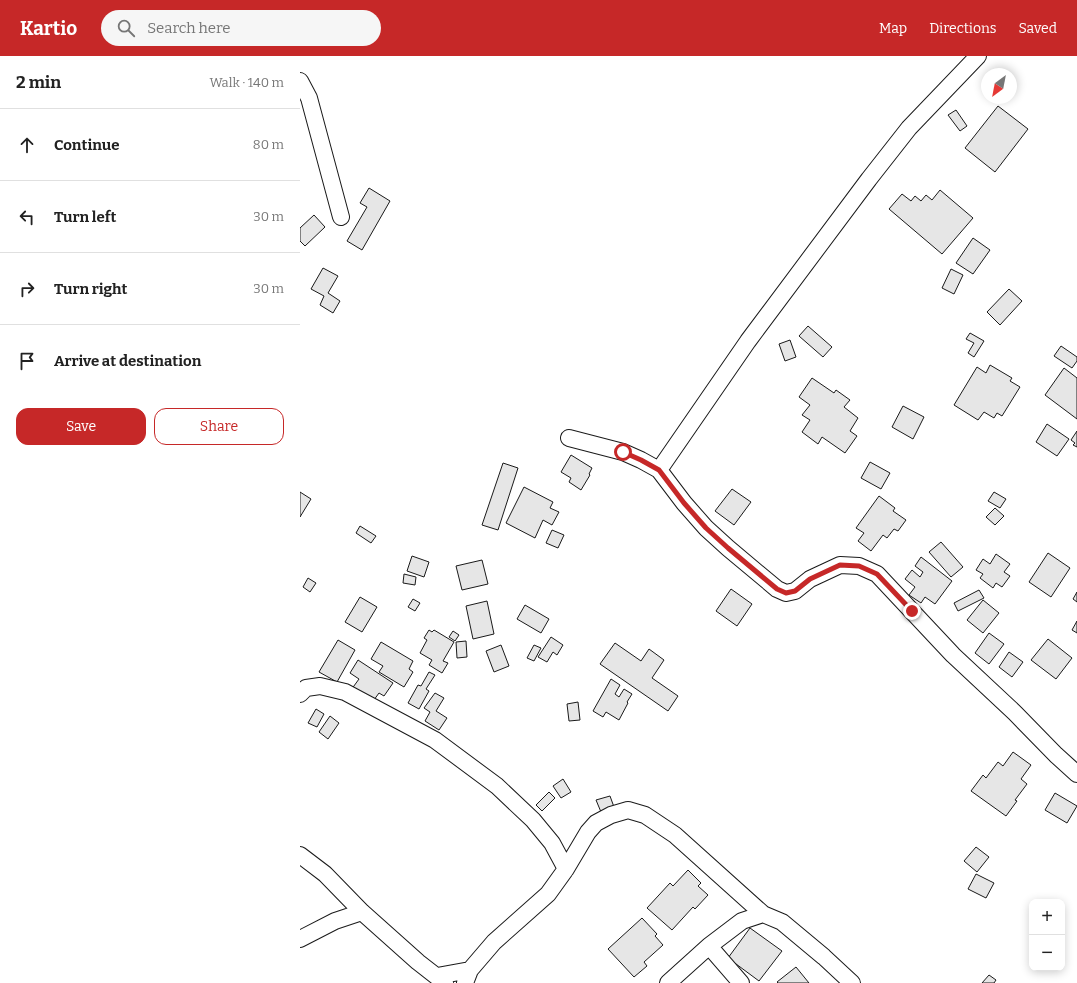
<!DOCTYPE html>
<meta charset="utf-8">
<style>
:root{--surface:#fff;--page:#f6f6f6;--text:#222;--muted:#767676;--line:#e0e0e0;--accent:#c62828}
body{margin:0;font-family:Bitter,serif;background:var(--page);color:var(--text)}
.controls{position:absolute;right:12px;bottom:12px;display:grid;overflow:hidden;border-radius:8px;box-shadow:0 2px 10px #0003}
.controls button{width:36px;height:36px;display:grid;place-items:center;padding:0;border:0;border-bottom:1px solid var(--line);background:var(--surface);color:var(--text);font:20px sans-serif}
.compass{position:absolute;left:681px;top:12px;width:36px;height:36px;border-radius:50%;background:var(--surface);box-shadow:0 2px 10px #0003;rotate:212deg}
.stop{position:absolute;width:12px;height:12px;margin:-9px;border:3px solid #c62828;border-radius:50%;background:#fff}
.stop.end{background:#c62828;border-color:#fff;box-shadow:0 1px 4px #0008}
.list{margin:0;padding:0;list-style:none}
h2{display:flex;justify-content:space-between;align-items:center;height:52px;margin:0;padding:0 16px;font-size:17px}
h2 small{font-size:13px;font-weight:400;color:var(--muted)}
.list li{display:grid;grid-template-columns:26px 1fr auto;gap:12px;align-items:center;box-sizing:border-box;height:72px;padding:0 16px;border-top:1px solid var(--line)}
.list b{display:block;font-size:15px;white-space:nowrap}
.list em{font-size:13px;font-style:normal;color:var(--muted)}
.actions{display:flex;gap:8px;padding:12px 16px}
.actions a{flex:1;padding:9px 0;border:1px solid var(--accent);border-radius:12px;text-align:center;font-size:14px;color:var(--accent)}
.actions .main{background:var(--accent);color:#fff}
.icon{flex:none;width:22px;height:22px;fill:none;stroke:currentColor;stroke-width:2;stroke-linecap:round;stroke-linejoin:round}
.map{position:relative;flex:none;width:777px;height:927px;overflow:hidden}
header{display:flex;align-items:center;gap:24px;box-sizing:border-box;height:56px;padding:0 20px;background:var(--accent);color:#fff}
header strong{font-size:19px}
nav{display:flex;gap:22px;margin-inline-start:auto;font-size:14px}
.search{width:280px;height:36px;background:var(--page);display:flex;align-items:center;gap:10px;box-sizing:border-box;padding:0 14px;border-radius:22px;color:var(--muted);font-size:15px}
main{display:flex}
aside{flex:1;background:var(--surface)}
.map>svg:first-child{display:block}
.building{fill:#e6e6e6;stroke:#1a1a1a}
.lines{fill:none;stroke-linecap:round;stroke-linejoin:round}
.minor-casing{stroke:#1a1a1a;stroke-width:18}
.minor{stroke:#fff;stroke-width:16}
.route{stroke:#c62828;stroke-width:5}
</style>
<header>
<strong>Kartio</strong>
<div class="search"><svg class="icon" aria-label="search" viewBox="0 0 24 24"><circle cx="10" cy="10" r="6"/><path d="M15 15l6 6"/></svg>Search here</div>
<nav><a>Map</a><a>Directions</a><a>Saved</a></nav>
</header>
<main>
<aside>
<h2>2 min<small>Walk · 140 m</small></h2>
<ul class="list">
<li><svg class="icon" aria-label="ahead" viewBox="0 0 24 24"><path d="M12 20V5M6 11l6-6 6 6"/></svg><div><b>Continue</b></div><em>80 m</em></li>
<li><svg class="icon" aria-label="left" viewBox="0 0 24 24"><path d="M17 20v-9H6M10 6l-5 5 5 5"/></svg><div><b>Turn left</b></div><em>30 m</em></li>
<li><svg class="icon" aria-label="right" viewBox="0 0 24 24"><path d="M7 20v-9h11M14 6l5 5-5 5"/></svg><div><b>Turn right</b></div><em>30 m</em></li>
<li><svg class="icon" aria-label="arrive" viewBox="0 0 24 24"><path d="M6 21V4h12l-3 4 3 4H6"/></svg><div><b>Arrive at destination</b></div></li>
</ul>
<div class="actions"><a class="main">Save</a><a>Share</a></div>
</aside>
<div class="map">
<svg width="777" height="927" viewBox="0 0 777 927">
<rect width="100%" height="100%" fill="#fff"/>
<!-- building -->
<path class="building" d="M698,50L728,73L695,116L665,92Z
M656,54L667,70L660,75L648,59Z
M69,132L90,145L62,194L47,185L67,151L60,147Z
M640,134L673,162L642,198L589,153L602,138L611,145L615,140L621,145L626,139L632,144Z
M14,159L25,171L5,190L0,185V172Z
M673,182L690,194L673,218L656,207Z
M23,212L38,220L28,237L40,245L33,257L20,249L24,240L11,233Z
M651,213L663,219L654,238L642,232Z
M709,233L722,245L700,269L687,256Z
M508,270L532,291L523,301L499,280Z
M670,277L684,285L674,301L668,297L674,287L666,283Z
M490,284L496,301L485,305L479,288Z
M761,290L777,301V305L772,312L754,300Z
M690,309L712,322L710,325L720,331L702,360L697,357L694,362L684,356L678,364L654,349L677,311L686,317Z
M764,312L777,322V363L745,339Z
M512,322L534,337L536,334L550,344L544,351L558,362L550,375L557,380L545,397L522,381L518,388L502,376L510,364L502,359L510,349L499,341Z
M603,350L624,361L613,383L592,371Z
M747,368L769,383L757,400L736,386Z
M777,375V391L773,389L775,387L771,384Z
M271,399L292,412L289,418L290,419L281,434L269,426L271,422L261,416Z
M570,406L590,417L581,433L561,422Z
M203,407L218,412L198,474L182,469Z
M224,431L253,446L250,452L259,456L252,469L243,464L235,482L206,467Z
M432,433L451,446L434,469L415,455Z
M0,436L11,443L0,461Z
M694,436L706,443L700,452L688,445Z
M579,440L595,452L593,455L606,464L598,475L594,473L587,482L583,479L571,495L558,485L564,477L556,472Z
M695,452L704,460L695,469L686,461Z
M60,470L76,480L71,487L56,477Z
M252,474L264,479L258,492L246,487Z
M641,486L663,511L651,521L629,496Z
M748,497L770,512L751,541L729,526Z
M696,498L710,508L704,516L710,520L702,531L696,527L693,532L680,522L683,518L676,514L683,503L690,508Z
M112,500L129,506L124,521L107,515Z
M621,501L652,525L635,548L625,541L621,547L609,539L615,531L605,523L612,514L620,521L623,516L615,510Z
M182,504L188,528L162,534L156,510Z
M104,518L116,521L115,529L103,527Z
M8,522L16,527L10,536L3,531Z
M431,533L452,548L437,570L416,555Z
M679,534L684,542L658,555L654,547Z
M777,536V546L773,543Z
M60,541L77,551L62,576L45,566Z
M113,543L120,547L115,555L108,551Z
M683,544L699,557L683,577L667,564Z
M187,545L194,578L173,583L166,550Z
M225,549L249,563L241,577L217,563Z
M777,565V577L772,574Z
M129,574L132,576L134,574L154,586L143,605L148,607L142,617L129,609L132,604L120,597L127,584L124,582Z
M153,575L159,579L155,585L149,581Z
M689,577L704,588L689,608L675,597Z
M251,581L263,589L257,599L253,596L247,606L238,601Z
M748,583L772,602L756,623L731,604Z
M38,584L55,594L37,626L19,616Z
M166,585L167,601L157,602L156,586Z
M81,586L113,605L109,613L113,616L104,631L79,616L83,610L71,603Z
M315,587L341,605L349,593L364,604L352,622L378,640L368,655L300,608Z
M201,589L209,610L194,616L186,595Z
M234,589L241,592L234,605L227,602Z
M709,596L723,606L712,621L699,611Z
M58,604L93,627L84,640L79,637L71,648L51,634L59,623L50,617Z
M129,616L135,619L126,633L129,635L119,653L108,647L118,629L121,630Z
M311,623L320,629L315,638L319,641L324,633L332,638L327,646L328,647L319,664L306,656L303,661L293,655Z
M135,637L144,642L136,655L147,662L139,674L125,665L130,656L124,652Z
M278,646L280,664L269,665L267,648Z
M16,653L24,658L17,671L8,667Z
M30,660L39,667L28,683L19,676Z
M713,696L731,709L721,723L727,728L715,744L717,745L706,760L671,735L683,719L686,722L698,706L703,710Z
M263,723L271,736L261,742L253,730Z
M249,736L255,742L242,755L236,749Z
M755,737L777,750L767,767L745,754Z
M310,740L314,751L301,756L296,744Z
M676,791L689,801L677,816L664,805Z
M388,814L401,827L398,830L408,839L395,853L393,851L372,874L347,852L370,827L373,830Z
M676,818L694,827L686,842L668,833Z
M342,862L357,878L355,880L363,889L344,906L347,910L334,921L308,893Z
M450,872L482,895L459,925L428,902Z
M496,911L509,927H478L477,926Z
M689,919L696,924L694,927H682Z"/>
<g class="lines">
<defs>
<path id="minor" d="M0,25L9,42L41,161
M269,382L323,396L341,404L359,414L384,447L406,472L428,492L477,533L486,537L495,535L510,523L540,509L559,510L577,518L653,599L715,657L756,699L777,718
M359,414L448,285L569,123L609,72L678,0
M0,638L6,632L20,630L45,636L135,684L197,730L233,764L252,787L266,813
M0,799L25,818L62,856L118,906L145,927
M0,883L35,865L62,856
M409,890L441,927
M137,920L170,914
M165,927L170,914L194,886L248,838L266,813L288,776L296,767L311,759L328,754L345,759L375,779L463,858
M368,927L409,890L442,865L463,858L482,866L524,901L552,927"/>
</defs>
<!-- minor casing -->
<use href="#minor" class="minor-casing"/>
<!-- minor -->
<use href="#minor" class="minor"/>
</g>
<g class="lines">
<!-- route -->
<path class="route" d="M323,396L341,404L359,414L384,447L406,472L428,492L477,533L486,537L495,535L510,523L540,509L559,510L577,518L612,555"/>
</g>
</svg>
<div class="controls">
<button>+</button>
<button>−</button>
</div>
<svg class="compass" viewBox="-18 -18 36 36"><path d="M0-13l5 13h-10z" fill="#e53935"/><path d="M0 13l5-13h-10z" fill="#767676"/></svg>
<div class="stop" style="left:323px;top:396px"></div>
<div class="stop end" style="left:612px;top:555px"></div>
</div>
</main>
